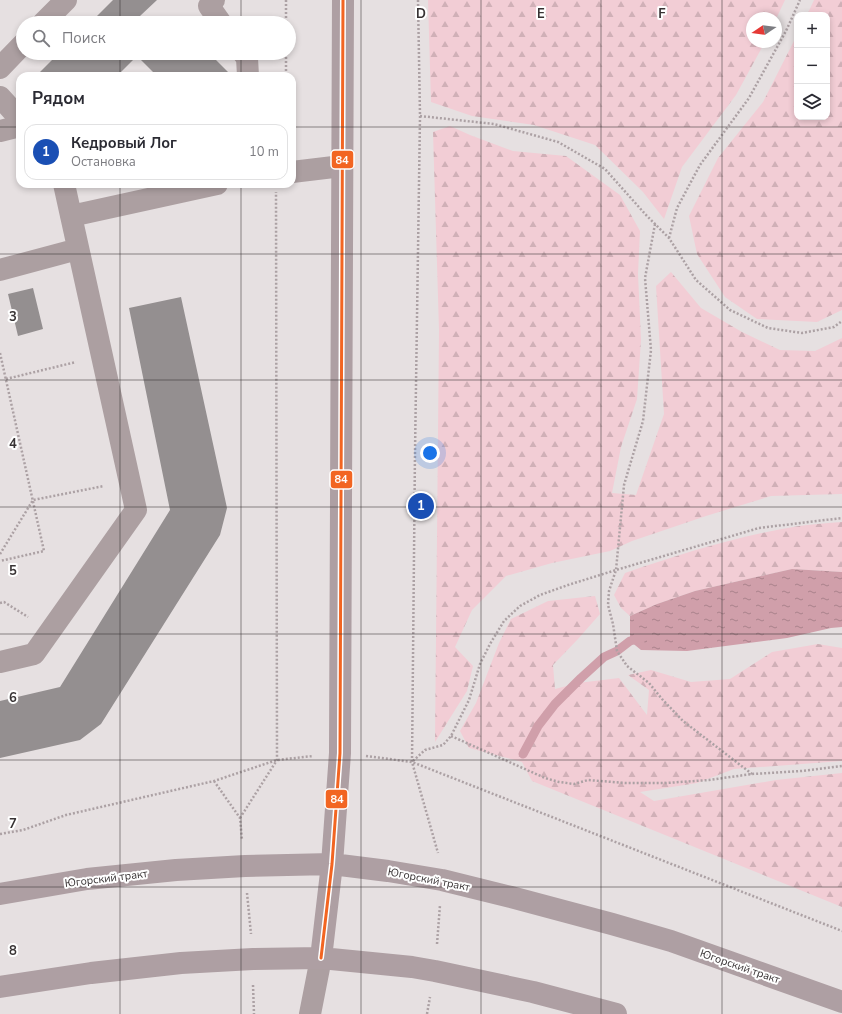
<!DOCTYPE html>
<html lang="ru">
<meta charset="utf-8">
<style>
:root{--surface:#fff;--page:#f7f7f7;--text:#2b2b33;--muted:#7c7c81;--line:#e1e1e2;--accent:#ea580c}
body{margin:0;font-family:"Nunito Sans",sans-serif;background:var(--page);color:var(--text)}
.controls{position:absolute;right:12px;top:12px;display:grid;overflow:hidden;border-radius:8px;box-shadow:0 2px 6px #0003}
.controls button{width:36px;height:36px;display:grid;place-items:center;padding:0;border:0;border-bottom:1px solid var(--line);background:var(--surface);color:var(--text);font:20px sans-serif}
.compass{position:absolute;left:746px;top:12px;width:36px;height:36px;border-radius:50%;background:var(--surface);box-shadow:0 2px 6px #0003;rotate:257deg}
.you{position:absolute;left:430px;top:453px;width:14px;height:14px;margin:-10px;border:3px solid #fff;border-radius:50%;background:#1a73e8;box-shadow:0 0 0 6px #1a73e833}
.badge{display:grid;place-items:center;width:26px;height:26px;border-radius:50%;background:var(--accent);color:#fff;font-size:13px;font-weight:700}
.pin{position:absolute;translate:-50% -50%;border:2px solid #fff;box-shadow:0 1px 4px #0006}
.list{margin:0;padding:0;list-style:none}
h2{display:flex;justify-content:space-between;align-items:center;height:52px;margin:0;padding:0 16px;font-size:17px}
h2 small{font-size:13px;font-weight:400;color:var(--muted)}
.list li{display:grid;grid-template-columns:26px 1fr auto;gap:12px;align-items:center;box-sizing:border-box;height:56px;margin:0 8px 8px;padding:0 8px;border:1px solid var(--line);border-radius:12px}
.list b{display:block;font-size:15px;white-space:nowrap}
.list p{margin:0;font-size:13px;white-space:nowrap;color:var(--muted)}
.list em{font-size:13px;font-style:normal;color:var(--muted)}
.icon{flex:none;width:22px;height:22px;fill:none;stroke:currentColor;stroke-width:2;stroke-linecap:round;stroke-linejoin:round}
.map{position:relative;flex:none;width:842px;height:1014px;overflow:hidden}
.search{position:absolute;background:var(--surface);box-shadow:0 2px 6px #0003;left:16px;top:16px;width:280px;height:44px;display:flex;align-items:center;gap:10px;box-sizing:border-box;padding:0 14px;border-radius:22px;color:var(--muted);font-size:15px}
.panel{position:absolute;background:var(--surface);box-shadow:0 2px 6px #0003;left:16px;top:72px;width:280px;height:116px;border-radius:12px}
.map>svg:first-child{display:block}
.forest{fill:url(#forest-firs)}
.water{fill:url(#water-ripples)}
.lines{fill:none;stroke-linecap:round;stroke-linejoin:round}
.stream{stroke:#d09faa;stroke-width:9}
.building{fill:#948f90}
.path{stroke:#aca1a4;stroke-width:2.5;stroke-dasharray:2 2;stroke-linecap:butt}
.minor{stroke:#ac9fa1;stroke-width:22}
.major{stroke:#ae9fa3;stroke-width:22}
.bus-1-casing{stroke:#fff;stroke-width:6}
.bus-1{stroke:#f26522;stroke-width:3}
.grid{fill:none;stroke:#383334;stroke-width:1;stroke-opacity:0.55}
.labels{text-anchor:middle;stroke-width:4;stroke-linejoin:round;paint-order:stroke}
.street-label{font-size:11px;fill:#383334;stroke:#fff}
.grid-label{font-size:13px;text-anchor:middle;font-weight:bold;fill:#383334;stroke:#fff;stroke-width:4;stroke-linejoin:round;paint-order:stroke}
.line-badge{stroke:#fff;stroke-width:1.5}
.badge-label{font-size:11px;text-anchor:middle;font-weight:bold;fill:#fff}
</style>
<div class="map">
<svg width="842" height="1014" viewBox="0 0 842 1014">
<defs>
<pattern id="forest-firs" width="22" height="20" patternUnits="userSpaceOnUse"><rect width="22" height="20" fill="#f2cdd5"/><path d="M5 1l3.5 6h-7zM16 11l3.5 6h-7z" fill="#d0b0b7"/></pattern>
<pattern id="water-ripples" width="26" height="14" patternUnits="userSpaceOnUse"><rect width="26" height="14" fill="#d09faa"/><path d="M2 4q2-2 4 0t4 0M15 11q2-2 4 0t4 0" fill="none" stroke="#aa828b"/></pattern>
</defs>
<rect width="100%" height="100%" fill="#e6e0e1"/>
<!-- forest -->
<path class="forest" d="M428,0H785L776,19V18H752V42H765L736,95L682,167L664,219L643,192L595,145L534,125L472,116L431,102Z
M814,0H842V310L817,322L757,319L725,297L697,254L689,216L718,158L763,102L797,35V117H827V15H807Z
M450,126L470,135L513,151L566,156L620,195L640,231L638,274L641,340L637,399L621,447L612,493L636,495L664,414L656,286L671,272L701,308L742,332L780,350L815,351L842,338V494L771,496L706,516L632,541L610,551L552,563L506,576L472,610L455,647L473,666L467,691L435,742L439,330L433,132Z
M842,522V572L792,569L695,591L657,604L630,616L621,608L614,595L625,573C680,554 741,535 799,526C813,524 828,523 842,522Z
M595,596L600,614L578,639L553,665L555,689L578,683L619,678L647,715L649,690L628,675L651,670L691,682L730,679L772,652L818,644L842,648V761L734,769L697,783L640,792L654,801L776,780L842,773V907L532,781L522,762L469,748L460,731L476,703L499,643L511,619L548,601Z"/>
<!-- water -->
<path class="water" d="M792,569L842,572V627L831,628L787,638L687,651L641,650L630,641V616L657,604L695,591Z"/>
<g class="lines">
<!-- stream -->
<path class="stream" d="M523,754L538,726L555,704L581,678L604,657L617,651L630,641L642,638"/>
</g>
<!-- building -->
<path class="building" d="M113,0H157L140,16L147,23H90Z
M174,17L179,23H168Z
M59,53H209L232,76H157L137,56L117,76H36Z
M33,288L43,329L18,336L8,294Z
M181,297L227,508L220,535L101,724L80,740L0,758V701L60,687L170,510L129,308Z"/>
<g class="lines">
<!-- path -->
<path class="path" d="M286,0V23
M418,0L420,116L415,452L412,762L438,853
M286,53V76
M420,116L494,124L558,142L605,169L646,215L669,238L696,280L730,310L768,328L802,333L834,327L842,321
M655,224L645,278L651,350L643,421L624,485L616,570L609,591L608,605L613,624L617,651L627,666L649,683L662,699L683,721L752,774
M669,238L677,208L700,165L749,98L786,31L800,0
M0,353L44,551L0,561
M6,379L76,362
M0,554L33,500L104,486
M0,603L4,602L28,617
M451,736L545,778L559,782L574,784L588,780L625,783H666L709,780L752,774L802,771L842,766
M366,756L412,762L842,931
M413,761L425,750L443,745L451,736L469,700L480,664L490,644L504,621L520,606L540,595L568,585L616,570L759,528L842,518
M214,781L240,818L242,840
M240,818L277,760L276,192
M0,834L23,830L66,815L214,781L277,760L313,756
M247,893L251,934
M437,944L440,905
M253,985L254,1014
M427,1014L430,997"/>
<!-- minor -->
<path class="minor" d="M214,0L209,6L221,23
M43,23L66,0
M243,53L247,58L248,76
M0,68L23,44
M0,97L20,119
M0,131L20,126
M292,172L342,166
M71,216L217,184
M0,270L78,249
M0,662L34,654L136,510L64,184
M310,1014L321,958"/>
<!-- major -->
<path class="major" d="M0,894L87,879L176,870L245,866L332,864L388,871L442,880L511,897L612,924L671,941L842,1002
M321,958L332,864L340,753L343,0
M0,987L91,973L181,963L253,959L321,958L412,967L435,971L533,992L616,1014"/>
<defs>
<path id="bus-1" d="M321,958L332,864L340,753L343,0"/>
</defs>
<!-- bus-1 casing -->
<use href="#bus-1" class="bus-1-casing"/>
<!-- bus-1 -->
<use href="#bus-1" class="bus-1"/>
</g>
<!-- grid -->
<path class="grid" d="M120,0V23M241,0V23M361,0V1014M481,0V1014M601,0V1014M722,0V1014M120,53V76M241,53V76M0,127H20M292,127H842M120,184V1014M241,184V1014M0,254H842M0,380H842M0,507H842M0,634H842M0,760H842M0,887H842"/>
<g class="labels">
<!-- street labels -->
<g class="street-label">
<text transform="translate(106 878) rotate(-7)" y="4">Югорский тракт</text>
<text transform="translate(429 879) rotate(11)" y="4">Югорский тракт</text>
<text transform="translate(740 966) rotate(19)" y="4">Югорский тракт</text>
</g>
</g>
<g class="grid-label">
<text x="421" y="18">D</text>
<text x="541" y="18">E</text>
<text x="662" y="18">F</text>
<text x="13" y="321">3</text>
<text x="13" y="448">4</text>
<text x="13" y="575">5</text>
<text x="13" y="702">6</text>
<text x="13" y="828">7</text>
<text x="13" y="955">8</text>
</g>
<g class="line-badge">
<rect x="331" y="150" width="23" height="19" rx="4" fill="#f26522"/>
<rect x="330" y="470" width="23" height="19" rx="4" fill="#f26522"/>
<rect x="325" y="789" width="23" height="20" rx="4" fill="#f26522"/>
</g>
<g class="badge-label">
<text x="342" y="164">84</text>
<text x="341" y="483">84</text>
<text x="337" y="803">84</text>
</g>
</svg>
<div class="controls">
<button>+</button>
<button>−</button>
<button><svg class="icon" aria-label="layers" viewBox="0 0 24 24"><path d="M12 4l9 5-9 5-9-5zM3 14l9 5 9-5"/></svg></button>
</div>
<svg class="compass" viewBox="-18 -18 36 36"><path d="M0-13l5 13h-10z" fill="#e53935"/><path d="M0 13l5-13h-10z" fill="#7c7c81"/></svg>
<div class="you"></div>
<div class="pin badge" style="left:421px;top:506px;background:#1a4fb4">1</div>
<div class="search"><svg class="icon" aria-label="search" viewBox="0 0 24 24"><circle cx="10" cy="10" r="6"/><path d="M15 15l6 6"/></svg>Поиск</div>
<section class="panel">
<h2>Рядом<small></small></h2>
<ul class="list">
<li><span class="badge" style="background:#1a4fb4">1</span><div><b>Кедровый Лог</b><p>Остановка</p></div><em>10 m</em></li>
</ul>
</section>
</div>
